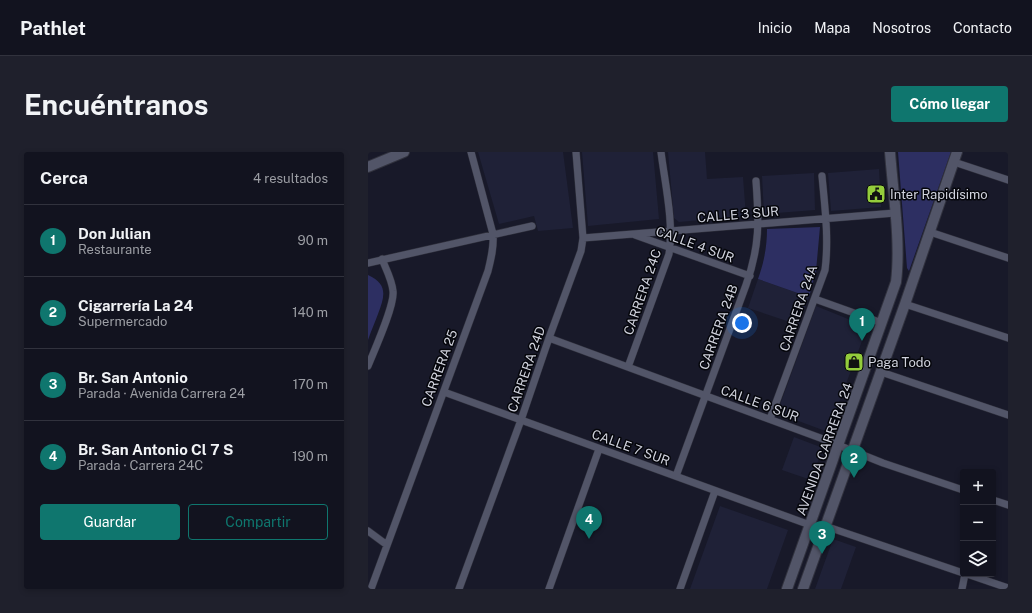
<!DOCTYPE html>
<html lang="es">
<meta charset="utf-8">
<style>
:root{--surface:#12131f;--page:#1f202c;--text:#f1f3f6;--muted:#9c9ea4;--line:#31323d;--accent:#0f766e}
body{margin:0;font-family:"Public Sans",sans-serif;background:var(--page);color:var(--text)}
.controls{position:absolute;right:12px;bottom:12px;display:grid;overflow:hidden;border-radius:4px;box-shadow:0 2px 6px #0003}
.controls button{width:36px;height:36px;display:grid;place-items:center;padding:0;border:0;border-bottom:1px solid var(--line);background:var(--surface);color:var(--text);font:20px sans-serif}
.you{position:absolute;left:374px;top:171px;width:14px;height:14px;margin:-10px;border:3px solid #fff;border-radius:50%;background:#1a73e8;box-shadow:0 0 0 6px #1a73e833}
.badge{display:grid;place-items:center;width:26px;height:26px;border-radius:50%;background:var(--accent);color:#fff;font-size:13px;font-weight:700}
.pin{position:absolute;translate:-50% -33px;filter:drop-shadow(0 1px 2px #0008)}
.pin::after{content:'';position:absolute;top:21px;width:14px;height:12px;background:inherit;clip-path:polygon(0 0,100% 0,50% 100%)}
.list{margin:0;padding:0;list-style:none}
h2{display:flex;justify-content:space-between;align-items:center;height:52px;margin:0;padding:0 16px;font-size:17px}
h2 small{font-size:13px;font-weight:400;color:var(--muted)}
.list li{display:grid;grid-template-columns:26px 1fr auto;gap:12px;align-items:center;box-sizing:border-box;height:72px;padding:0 16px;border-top:1px solid var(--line)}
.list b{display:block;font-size:15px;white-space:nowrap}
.list p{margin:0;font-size:13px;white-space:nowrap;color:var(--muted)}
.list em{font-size:13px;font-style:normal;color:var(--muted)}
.actions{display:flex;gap:8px;padding:12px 16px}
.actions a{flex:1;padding:9px 0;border:1px solid var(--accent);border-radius:4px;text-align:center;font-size:14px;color:var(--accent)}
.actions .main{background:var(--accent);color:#fff}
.icon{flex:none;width:22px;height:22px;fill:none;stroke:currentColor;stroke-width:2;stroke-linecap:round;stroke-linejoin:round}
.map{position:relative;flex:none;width:640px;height:437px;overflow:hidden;border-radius:4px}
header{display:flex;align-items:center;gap:24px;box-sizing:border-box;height:56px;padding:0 20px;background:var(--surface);border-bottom:1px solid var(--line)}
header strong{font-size:19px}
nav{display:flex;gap:22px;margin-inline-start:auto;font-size:14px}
.intro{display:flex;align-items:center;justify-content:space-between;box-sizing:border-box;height:96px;padding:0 24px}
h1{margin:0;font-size:28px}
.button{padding:10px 18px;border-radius:4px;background:var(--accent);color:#fff;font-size:14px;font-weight:700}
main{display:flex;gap:24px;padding:0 24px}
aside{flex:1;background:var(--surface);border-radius:4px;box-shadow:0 2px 6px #0003}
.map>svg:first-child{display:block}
.built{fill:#1f2137}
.green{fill:#2d2f62}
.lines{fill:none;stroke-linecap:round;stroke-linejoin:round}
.street-casing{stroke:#31323e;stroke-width:8}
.secondary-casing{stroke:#31323e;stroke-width:12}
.street{stroke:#525568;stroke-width:7}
.secondary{stroke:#525568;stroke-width:10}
.labels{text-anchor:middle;stroke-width:3;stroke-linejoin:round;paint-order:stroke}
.poi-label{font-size:13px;fill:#d1d3de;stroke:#05060b;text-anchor:start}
.street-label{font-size:13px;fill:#d1d3de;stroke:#05060b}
</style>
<header>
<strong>Pathlet</strong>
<nav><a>Inicio</a><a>Mapa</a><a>Nosotros</a><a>Contacto</a></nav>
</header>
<div class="intro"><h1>Encuéntranos</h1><a class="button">Cómo llegar</a></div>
<main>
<aside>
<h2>Cerca<small>4 resultados</small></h2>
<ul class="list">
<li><span class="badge">1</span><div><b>Don Julian</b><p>Restaurante</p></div><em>90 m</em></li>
<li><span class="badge">2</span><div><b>Cigarrería La 24</b><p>Supermercado</p></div><em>140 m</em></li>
<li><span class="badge">3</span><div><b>Br. San Antonio</b><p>Parada · Avenida Carrera 24</p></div><em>170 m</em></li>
<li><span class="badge">4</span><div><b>Br. San Antonio Cl 7 S</b><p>Parada · Carrera 24C</p></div><em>190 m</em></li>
</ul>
<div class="actions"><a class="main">Guardar</a><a>Compartir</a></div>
</aside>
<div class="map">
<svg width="640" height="437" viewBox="0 0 640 437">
<rect width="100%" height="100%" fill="#181929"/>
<!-- built -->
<path class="built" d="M110,0H195L205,76L170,79L166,64L131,72Z
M214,0H285L291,67L220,74Z
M300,0H337L339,27L375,25L378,64L311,70L306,66Z
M511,17L513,55L463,59L460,21Z
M446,21L447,58L396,62L394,24Z
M390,127L441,145L431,173L380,156Z
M448,154L490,171L497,181L460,280L409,261Z
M426,285L455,296L443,328L414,318Z
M352,354L420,378L399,437H322Z
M465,387L488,395L473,437H447Z"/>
<!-- green -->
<path class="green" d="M530,0H583L541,119L539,116Z
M452,75L448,119L441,145L390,127C396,110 399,95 399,77Z
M0,123C20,132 17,144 10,162C7,170 3,179 0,188Z"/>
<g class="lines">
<defs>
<path id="street" d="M586,10L640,28
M562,80L640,106
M267,83L382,124
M215,86L527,61
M0,111L164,74
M447,147L514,171
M537,152L640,186
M181,186L455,287L515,311L595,338
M0,214C6,199 27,153 25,139C24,128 18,117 14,107
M260,215L301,102C306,70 297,32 293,0
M513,220L640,263
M76,240L442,373
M402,267L457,118C461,87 457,56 454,24
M308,324L378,133C392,94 391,69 388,29
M625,348L640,353
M457,374L595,421
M0,379L19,393
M599,422L640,436
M3,437L120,119C123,107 126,95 125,82L103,0
M91,437L153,268L181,186L213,99L215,86L208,0
M181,437L231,297
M312,437L347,339
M594,437L597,422"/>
<path id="secondary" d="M0,15L36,0
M419,437L528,130C533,90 525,41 522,0
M435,437L537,152L589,0"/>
</defs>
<!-- street casing -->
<use href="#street" class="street-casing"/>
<!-- secondary casing -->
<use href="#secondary" class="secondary-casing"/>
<!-- street -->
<use href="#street" class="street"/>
<!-- secondary -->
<use href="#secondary" class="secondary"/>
</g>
<!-- icons -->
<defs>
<symbol id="civic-square" viewBox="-11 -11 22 22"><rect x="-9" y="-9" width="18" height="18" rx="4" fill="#94cc3c" stroke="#05060b"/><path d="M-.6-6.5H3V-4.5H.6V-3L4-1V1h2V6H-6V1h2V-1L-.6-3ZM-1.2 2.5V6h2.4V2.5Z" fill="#111"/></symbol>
<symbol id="shop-square" viewBox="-11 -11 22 22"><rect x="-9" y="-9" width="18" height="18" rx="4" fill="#94cc3c" stroke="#05060b"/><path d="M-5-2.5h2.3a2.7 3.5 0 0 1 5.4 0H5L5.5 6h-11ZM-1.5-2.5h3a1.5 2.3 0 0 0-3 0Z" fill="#111"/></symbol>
</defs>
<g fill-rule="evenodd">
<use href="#civic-square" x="497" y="31" width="22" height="22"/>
<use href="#shop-square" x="475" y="199" width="22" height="22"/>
</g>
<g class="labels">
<!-- poi labels -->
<g class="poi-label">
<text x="522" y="47">Inter Rapidísimo</text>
<text x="500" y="215">Paga Todo</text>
</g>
<!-- street labels -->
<g class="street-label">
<text transform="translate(370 62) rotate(-5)" y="5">CALLE 3 SUR</text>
<text transform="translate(327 92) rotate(20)" y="5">CALLE 4 SUR</text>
<text transform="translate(274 140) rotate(-71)" y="5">CARRERA 24C</text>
<text transform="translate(430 156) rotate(-71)" y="5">CARRERA 24A</text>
<text transform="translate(350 175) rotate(-70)" y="5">CARRERA 24B</text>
<text transform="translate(71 216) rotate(-70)" y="5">CARRERA 25</text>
<text transform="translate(158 217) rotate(-71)" y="5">CARRERA 24D</text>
<text transform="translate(392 251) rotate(20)" y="5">CALLE 6 SUR</text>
<text transform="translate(263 295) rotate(20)" y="5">CALLE 7 SUR</text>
<text transform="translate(456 297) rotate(-70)" y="5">AVENIDA CARRERA 24</text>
</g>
</g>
</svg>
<div class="controls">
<button>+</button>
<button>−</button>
<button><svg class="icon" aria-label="layers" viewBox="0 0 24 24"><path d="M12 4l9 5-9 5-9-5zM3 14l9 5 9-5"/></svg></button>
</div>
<div class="you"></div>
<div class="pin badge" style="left:494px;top:189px">1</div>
<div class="pin badge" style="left:486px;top:326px">2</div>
<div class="pin badge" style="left:454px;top:402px">3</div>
<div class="pin badge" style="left:221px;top:387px">4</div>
</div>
</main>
